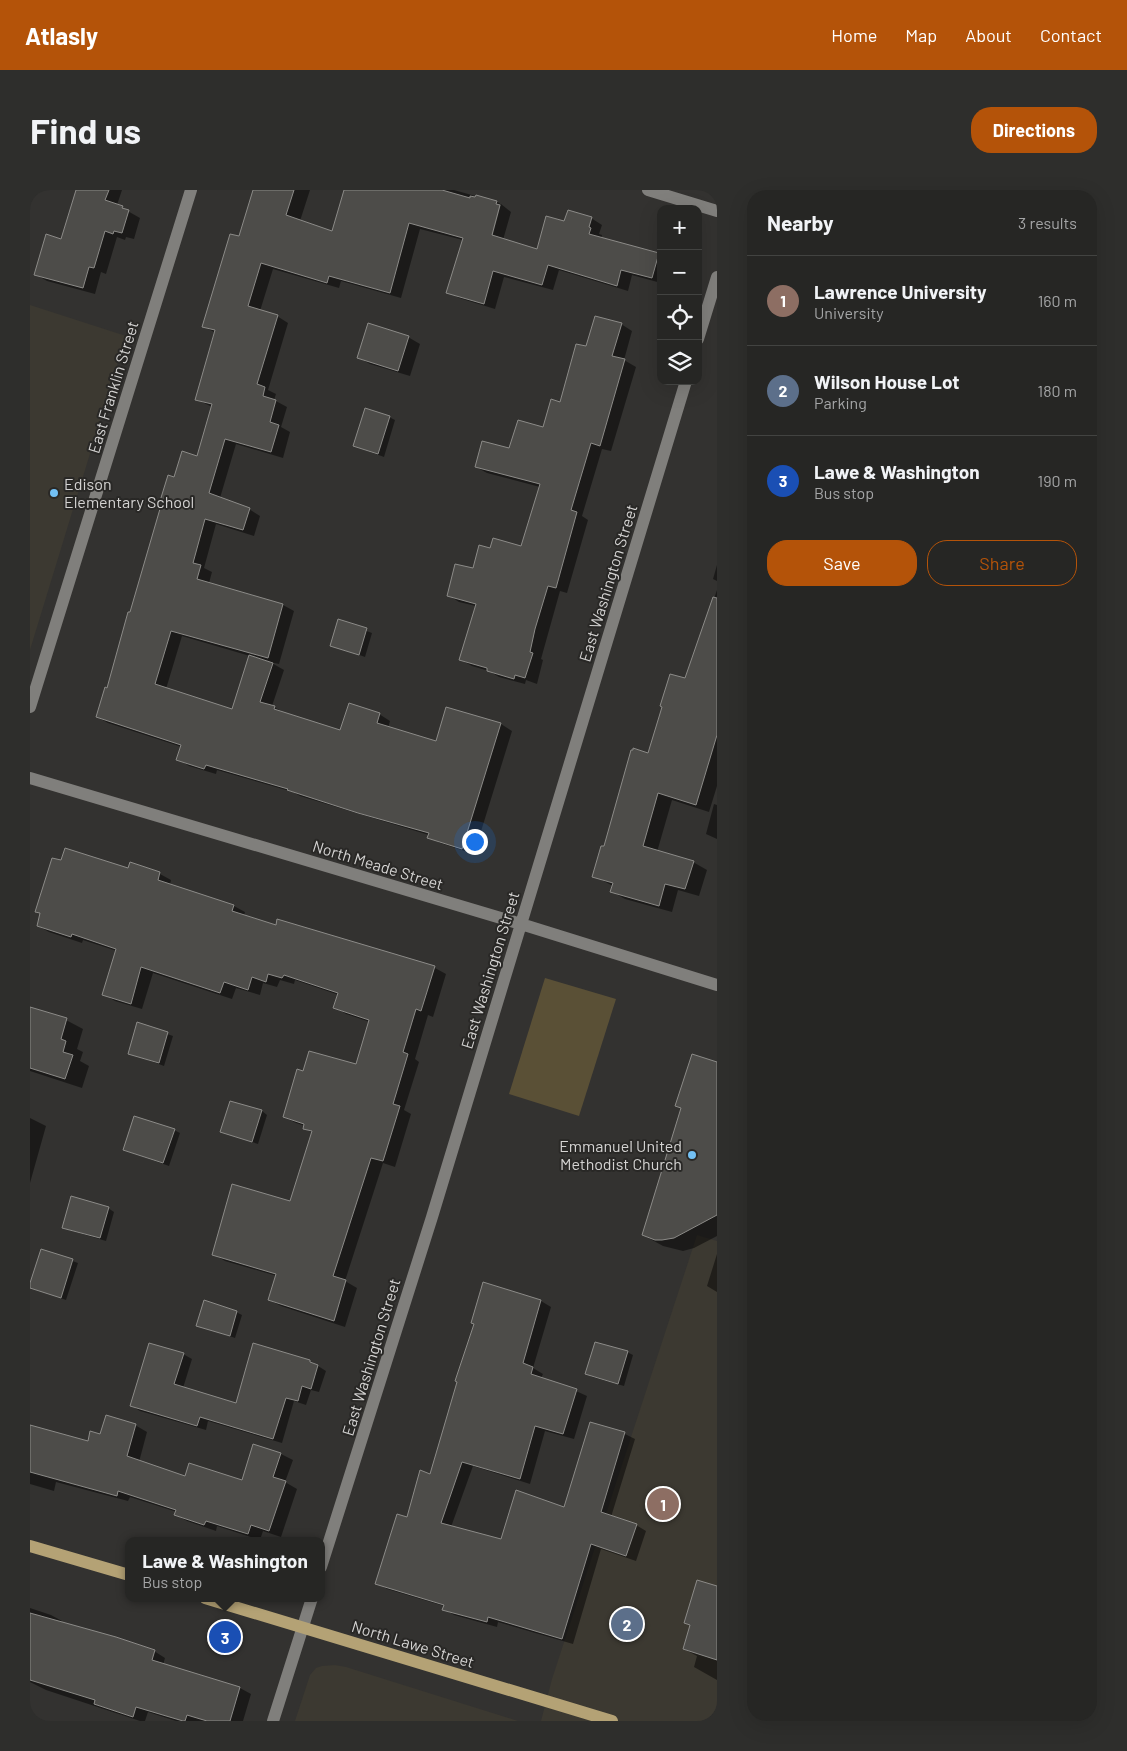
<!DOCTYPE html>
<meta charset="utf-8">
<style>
:root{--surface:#262624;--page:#2e2e2c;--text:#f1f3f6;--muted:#a4a5a6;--line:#424341;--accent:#b45309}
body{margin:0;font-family:Barlow,sans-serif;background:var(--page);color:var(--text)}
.controls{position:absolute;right:15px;top:15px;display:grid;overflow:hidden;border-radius:10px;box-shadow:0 5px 20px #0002}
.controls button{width:45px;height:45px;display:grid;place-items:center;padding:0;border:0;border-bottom:1px solid var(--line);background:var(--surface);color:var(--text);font:25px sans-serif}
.you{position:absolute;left:444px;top:651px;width:18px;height:18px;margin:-12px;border:4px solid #fff;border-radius:50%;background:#1a73e8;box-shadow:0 0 0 8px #1a73e833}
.badge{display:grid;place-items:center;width:32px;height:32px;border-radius:50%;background:var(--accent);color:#fff;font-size:16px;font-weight:700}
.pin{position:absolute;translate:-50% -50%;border:2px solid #fff;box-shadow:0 1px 5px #0006}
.popup{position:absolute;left:95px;top:1347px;width:200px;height:65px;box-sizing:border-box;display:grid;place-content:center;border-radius:10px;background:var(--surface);filter:drop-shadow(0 1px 4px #0005);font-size:16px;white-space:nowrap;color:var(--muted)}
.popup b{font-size:19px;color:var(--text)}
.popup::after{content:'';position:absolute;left:50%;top:100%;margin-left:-10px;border:10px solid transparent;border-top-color:var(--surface)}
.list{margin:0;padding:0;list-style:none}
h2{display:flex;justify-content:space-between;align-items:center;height:65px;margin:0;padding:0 20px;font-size:21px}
h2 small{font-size:16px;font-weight:400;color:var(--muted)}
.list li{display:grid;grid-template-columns:32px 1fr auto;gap:15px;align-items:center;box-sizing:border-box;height:90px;padding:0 20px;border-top:1px solid var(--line)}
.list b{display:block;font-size:19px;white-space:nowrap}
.list p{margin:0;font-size:16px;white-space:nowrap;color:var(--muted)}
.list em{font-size:16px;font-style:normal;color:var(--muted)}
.actions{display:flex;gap:10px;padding:15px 20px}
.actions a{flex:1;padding:11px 0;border:1px solid var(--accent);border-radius:20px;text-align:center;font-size:18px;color:var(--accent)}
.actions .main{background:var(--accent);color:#fff}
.icon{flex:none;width:28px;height:28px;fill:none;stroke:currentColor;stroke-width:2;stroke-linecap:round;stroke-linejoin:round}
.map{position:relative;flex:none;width:687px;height:1531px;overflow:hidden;border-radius:20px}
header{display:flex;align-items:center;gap:30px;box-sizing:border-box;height:70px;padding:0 25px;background:var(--accent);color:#fff}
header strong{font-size:24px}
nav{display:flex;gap:28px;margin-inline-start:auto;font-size:18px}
.intro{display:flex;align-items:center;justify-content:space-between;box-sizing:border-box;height:120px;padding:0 30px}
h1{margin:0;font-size:35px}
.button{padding:12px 22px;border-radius:20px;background:var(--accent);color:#fff;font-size:18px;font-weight:700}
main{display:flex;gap:30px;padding:0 30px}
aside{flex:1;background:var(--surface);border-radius:20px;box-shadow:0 5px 20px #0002}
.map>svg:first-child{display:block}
.built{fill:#3c3931}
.green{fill:#5a5036}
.shadow{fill:#0007;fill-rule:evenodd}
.building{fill:#4d4c49;stroke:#8c8b88}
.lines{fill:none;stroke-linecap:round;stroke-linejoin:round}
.minor{stroke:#807f7c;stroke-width:12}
.major{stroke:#b4a275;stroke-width:12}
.poi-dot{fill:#73c1f5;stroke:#292826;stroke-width:2}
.labels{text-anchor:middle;stroke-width:4;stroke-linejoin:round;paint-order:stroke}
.street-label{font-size:16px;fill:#d4d3d2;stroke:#292826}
.poi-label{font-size:16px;fill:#d4d3d2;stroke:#292826;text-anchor:start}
</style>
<header>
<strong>Atlasly</strong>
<nav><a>Home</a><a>Map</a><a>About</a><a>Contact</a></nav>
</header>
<div class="intro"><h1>Find us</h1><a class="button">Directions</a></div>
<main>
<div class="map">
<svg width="687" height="1531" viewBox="0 0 687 1531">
<rect width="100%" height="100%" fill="#333230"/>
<!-- built -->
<path class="built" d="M0,115L96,146L0,460Z
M667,1045L687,1051V1531H511L522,1489Z
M305,1475L316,1477L488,1531H265L280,1485L286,1478L292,1476Z"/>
<!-- green -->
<path class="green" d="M515,788L586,809L549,926L479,904Z"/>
<!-- shadow -->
<path class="shadow" d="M48,0H92L87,15L110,28L104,49L96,47L95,50L87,47L76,84L71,82L65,104L17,91L5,84L32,50Z
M225,0H280L270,31L303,42L315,0H424L470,13L459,51L461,52L471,14L481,22L473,50L508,60L535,32L561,28L572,35L569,44L572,45L571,49L631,65V93L602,85L598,101L529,80L523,100L474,87L465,119L429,108L418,102L433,50L390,39L371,108L311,91L309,98L243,79L230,121L247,126L258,133L238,200L246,204L244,210L257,217L251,237L260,242L253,268L206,254L190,308L219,319L230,326L224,346L186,334L174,378L182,382L179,393L253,415L264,421L249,474L240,472L254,480L242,516L255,523L310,541L349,524L360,531L358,538L406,553L417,518L471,534L482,541L444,664L410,653L399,647V645L270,606L263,602L187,580L186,584L159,576L148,569L152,557L78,533L67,527L78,499L145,288L168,267L182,217L166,209L184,142L173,136L210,48ZM152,446L220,466L203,520L136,499Z
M591,134L602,141L594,170L606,177L581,261L572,259L552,326L558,330L537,403L530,401L511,469L513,470L507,494L496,490L495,494L469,487L459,481L442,476L431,470L446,416L429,412L418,405L461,359L492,358L510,297L457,283L446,277L480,260L513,239L531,214L557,158Z
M378,147L390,154L380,186L340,174L329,168Z
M359,227L365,230L354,267L324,256Z
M687,375V391L683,389Z
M687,400V596L679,622L642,610L627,662L663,672L677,680L669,706L648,700L642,722L595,709L581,701L583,696L564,686L574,658L656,490Z
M309,431L342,443L335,467L302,455Z
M684,614L687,615V649L676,644Z
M100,674L130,684L141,690L140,695L204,716L215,722L214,726L246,737L248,731L405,778L416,784L403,827L398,825L385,869L389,872L374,920L381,924L365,977L353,973L315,1091L327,1098L315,1137L251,1116L239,1110L247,1086L195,1071L183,1064L261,1013L283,943L274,938L275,936L266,933L254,927L274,882L327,876L340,832L316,824L305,817L309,805L265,790L264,794L250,790L247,797L233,793L230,805L206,798L202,809L123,783L112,819L85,811L73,804L87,761L53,750L52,753L19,742L8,736L12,724L7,721L99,680Z
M0,818L36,830L53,839L47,859L53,862L50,871L59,876L52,898L0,881Z
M108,834L143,846L134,876L99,863Z
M687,873V1046L664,1058L653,1061L633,1056L613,1045Z
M200,912L232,921L237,925L228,954L191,942Z
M0,928L16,936L0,993Z
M144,940L150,943L139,976L94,960Z
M78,1018L84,1022L76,1051L39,1040L33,1037Z
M12,1060L48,1073L36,1110L0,1097Z
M687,1064V1102L677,1096Z
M511,1111L521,1117L503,1178L513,1184L511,1188L546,1201L557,1206L544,1249L515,1241L500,1294L443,1276L421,1337L472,1351L535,1318L561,1234L595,1244L605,1249L581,1327L606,1335L616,1341L606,1371L571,1359L543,1454L468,1432L467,1437L424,1425L414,1419V1416L357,1399L347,1393L378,1329L401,1285Z
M206,1122L212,1125L205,1148L168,1135Z
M597,1162L603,1165L594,1196L562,1187L557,1184Z
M153,1164L162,1169L153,1198L207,1215L280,1171L296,1181L289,1202L281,1200L276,1215L264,1211L252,1253L178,1231L176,1240L110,1221L102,1216Z
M105,1235L117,1242L109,1272L156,1288L213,1292L224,1255L251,1264L263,1270L255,1292L267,1299L251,1347L233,1341L230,1350L187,1336L186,1341L157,1331L146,1325L147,1322L100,1307L98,1311L26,1292L24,1301L0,1294V1236L59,1253L71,1246Z
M687,1397V1490L664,1477L667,1466L654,1459L661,1436L655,1433Z
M0,1418L21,1425L32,1431L31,1433L124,1461L135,1468L133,1475L210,1498L221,1504L213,1531H146L118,1522L115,1531H110L16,1500L0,1492Z"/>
<!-- building -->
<path class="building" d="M46,0H79L75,10L93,16L92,18L99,20L92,43L84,41L83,44L75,41L64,78L59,77L53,98L4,85L16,44L31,49Z
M223,0H264L256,25L302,41L314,0H412L440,8V6L445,7L446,5L467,11L466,14L470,15L462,45L507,59L516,26L534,31L538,20L562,27L559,37L561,38L559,44L629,63L622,88L591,80L587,96L518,75L512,95L463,81L454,114L416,103L433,48L379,33L360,103L299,86L297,93L231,73L218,116L248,125L227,194L235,197L233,206L246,210L240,232L249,235L241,262L195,249L179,303L220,318L213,340L175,329L163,373L171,375L167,389L253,414L238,468L141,441L125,494L202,519L219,465L243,473L230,512L245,516L244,519L310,540L319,513L350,523L347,533L406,551L416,517L471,533L432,659L397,648L399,643L328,623L257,600L258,599L176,575L174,579L146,570L151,555L66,527L75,497L77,498L98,422H100L132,312L130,311L138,285L144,287L152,261L167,266L182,214L165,210L185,140L172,137L200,44L209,46Z
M565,126L592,133L582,166L595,169L570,256L561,253L541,320L547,322L526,398L518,396L505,439L500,462L503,463L495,488L485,485L484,489L457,481V478L429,470L446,414L417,406L425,374L443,378L449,355L460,358L463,348L491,356L510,294L445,277L452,251L479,258L488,230L513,237L521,209L530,212L546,154L556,156Z
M338,133L379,146L368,181L327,168Z
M335,218L360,226L348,264L323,256Z
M683,407L687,408V545L666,615L628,603L613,656L664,671L655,699L635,694L629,716L580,702L583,693L562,687L571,656H574L601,560H603V558L618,563L632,517L630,516L640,484L655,488Z
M308,429L337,438L329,465L300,456Z
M35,658L98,678L100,672L130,682L128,690L204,715L202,721L246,735L247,729L405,776L391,821L386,819L373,862L378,864L363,914L370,916L353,971L341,968L303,1086L316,1090L304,1131L238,1110L246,1084L182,1065L202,994L260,1011L282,941L273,939L274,934L253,927L267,879L273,881L279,861L326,874L339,830L303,818L308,803L254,785L252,788L238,784L236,792L222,787L218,800L194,792L190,803L111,777L101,814L72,805L86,759L42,744L41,747L7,736L10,723L5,722L22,668L31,670Z
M0,817L37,828L31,849L36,851L33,862L43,865L35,889L0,878Z
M107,832L138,842L129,873L98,864Z
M662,864L687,872V1025L644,1048L632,1050H625L612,1045L651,918L645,916Z
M200,911L232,920L222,952L190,942Z
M104,926L145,939L133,973L93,960Z
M41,1006L79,1017L70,1048L32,1038Z
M11,1059L43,1069L31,1108L0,1098V1093Z
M453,1092L511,1110L493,1173L503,1177L501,1184L547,1199L533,1244L505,1236L490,1289L432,1272L411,1333L471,1349L486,1300L534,1317L560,1232L595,1242L571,1322L607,1334L596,1366L561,1354L532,1449L458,1427L457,1432L412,1420L414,1415L345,1394L367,1324L377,1327L390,1280L400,1284L427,1192L425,1191L444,1134L441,1133Z
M174,1110L207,1121L200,1146L166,1136Z
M565,1152L598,1161L588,1194L555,1184Z
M119,1153L154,1163L144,1194L206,1213L223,1153L280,1170V1172L288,1175L281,1199L272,1196L268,1211L256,1208L243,1249L170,1227L167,1236L100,1216Z
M76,1225L106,1234L97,1266L155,1286L159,1273L212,1290L223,1254L251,1263L243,1287L256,1291L239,1341L221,1335L218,1344L176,1331L174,1335L144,1325L146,1320L88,1301L87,1306L0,1282V1235L58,1251L60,1241L70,1244Z
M667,1390L687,1396V1470L653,1459L660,1435L654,1433Z
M0,1423L86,1447L125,1460L122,1470L210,1497L200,1531H177L157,1525L155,1531H153L106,1517L103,1527L64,1514L65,1510L0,1490Z"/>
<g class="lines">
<!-- minor -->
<path class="minor" d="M618,0L687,21
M668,149L687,87
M0,517L161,0
M0,588L491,734L687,795
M291,1377L402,1027L656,191
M243,1531L282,1408"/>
<!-- major -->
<path class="major" d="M0,1356L99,1385
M175,1408L582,1531"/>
</g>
<!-- markers -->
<g class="poi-dot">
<circle cx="24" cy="303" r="5"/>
<circle cx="662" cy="965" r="5"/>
</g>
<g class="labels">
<!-- street labels -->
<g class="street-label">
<text transform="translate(83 197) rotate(-73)" y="6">East Franklin Street</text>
<text transform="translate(578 393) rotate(-73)" y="6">East Washington Street</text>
<text transform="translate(348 675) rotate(17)" y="6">North Meade Street</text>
<text transform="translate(460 780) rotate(-73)" y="6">East Washington Street</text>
<text transform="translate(341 1167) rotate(-73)" y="6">East Washington Street</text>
<text transform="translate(383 1454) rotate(17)" y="6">North Lawe Street</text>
</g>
<!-- poi labels -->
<g class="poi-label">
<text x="34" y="300">Edison<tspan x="34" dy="18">Elementary School</tspan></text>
<text x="652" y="962" text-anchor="end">Emmanuel United<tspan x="652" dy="18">Methodist Church</tspan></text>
</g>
</g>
</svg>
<div class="controls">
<button>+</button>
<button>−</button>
<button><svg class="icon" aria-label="locate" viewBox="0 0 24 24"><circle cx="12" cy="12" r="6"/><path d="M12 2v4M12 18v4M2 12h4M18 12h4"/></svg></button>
<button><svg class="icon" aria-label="layers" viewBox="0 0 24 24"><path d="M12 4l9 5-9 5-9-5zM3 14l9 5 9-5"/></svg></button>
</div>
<div class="you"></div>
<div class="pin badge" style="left:633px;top:1314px;background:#8d6e63">1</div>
<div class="pin badge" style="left:597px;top:1434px;background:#5c6f8a">2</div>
<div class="pin badge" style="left:195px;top:1447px;background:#1a4fb4">3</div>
<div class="popup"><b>Lawe &amp; Washington</b>Bus stop</div>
</div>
<aside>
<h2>Nearby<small>3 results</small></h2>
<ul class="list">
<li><span class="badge" style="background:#8d6e63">1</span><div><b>Lawrence University</b><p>University</p></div><em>160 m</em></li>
<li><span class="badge" style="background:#5c6f8a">2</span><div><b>Wilson House Lot</b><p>Parking</p></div><em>180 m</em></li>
<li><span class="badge" style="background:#1a4fb4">3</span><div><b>Lawe &amp; Washington</b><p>Bus stop</p></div><em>190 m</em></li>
</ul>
<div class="actions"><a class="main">Save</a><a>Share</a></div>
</aside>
</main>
